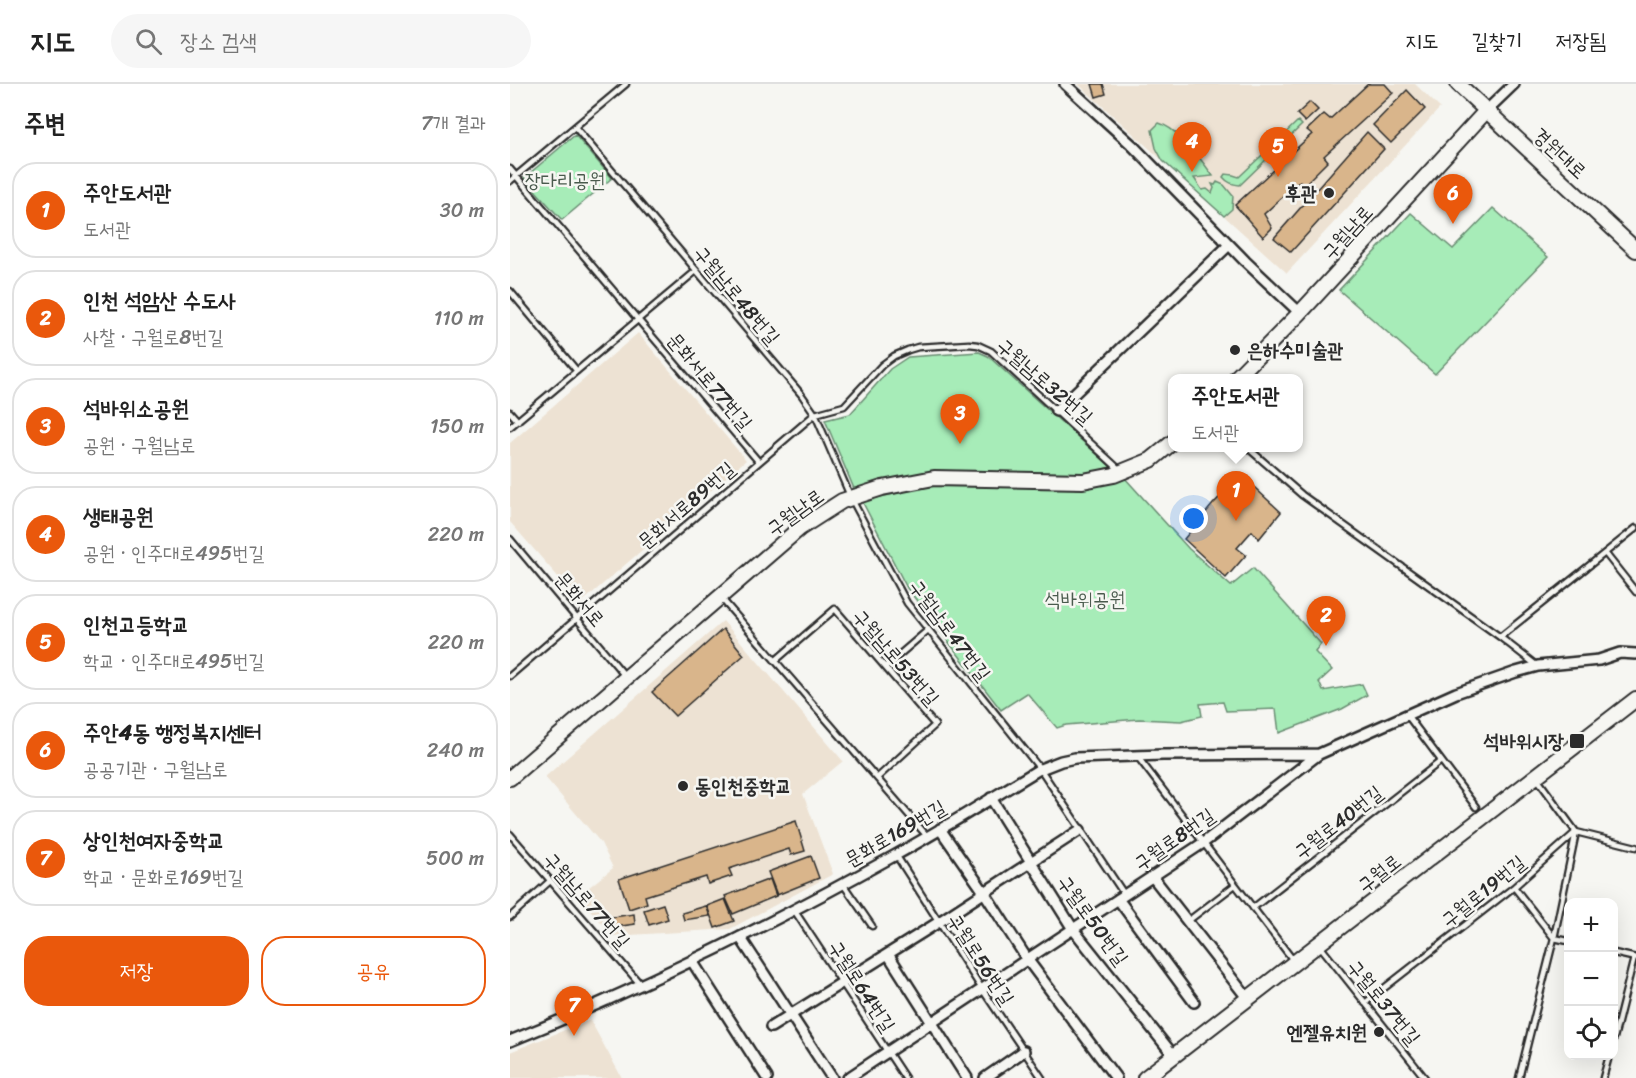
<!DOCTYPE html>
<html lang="ko">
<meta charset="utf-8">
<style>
:root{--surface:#fff;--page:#f6f6f6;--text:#222;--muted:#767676;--line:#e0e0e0;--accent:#ea580c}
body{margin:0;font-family:Sriracha,"Poor Story",sans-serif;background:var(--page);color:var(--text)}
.controls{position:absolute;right:18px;bottom:18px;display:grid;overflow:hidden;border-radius:12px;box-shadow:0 6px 24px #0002}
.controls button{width:54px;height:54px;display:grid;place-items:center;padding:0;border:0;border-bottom:2px solid var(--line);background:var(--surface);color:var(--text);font:30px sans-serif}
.you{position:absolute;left:684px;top:435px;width:21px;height:21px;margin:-15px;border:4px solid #fff;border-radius:50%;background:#1a73e8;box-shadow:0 0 0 9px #1a73e833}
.badge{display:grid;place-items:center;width:39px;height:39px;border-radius:50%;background:var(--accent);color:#fff;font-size:20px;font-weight:700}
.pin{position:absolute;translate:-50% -50px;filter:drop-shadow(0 2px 3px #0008)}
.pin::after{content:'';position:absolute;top:32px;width:21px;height:18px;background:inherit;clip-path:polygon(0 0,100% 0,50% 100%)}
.popup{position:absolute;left:658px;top:290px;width:135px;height:78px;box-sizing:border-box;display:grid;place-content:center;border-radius:12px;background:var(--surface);filter:drop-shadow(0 2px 4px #0005);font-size:20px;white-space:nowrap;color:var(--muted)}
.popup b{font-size:22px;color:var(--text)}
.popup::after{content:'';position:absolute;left:50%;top:100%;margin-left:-12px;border:12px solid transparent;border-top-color:var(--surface)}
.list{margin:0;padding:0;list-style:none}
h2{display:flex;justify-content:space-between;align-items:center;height:78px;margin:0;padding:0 24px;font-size:26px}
h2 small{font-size:20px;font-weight:400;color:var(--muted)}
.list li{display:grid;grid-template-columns:39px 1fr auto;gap:18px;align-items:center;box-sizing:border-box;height:96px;margin:0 12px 12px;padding:0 12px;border:2px solid var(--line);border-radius:24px}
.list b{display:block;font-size:22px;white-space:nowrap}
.list p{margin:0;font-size:20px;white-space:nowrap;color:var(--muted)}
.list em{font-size:20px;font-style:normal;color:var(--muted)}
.actions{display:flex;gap:12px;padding:18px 24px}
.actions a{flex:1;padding:14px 0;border:2px solid var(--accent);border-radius:24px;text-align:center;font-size:21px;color:var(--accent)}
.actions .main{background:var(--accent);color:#fff}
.icon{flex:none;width:33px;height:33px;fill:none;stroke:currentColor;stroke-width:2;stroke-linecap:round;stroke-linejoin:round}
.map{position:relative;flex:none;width:1126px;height:994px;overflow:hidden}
header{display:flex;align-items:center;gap:36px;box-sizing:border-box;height:84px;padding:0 30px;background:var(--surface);border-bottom:2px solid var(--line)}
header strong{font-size:28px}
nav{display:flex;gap:33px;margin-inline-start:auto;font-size:21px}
.search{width:420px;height:54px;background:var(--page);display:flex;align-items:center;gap:15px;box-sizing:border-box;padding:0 21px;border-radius:33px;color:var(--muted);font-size:22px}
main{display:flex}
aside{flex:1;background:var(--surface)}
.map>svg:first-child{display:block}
.built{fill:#ede2d3}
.green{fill:#a7ecb8;stroke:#698c72;stroke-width:1.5}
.building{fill:#d9b58b;stroke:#2b2b2b;stroke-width:1.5}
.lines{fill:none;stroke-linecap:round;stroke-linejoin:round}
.lane-casing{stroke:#2b2b2b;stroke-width:9}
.street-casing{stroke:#2b2b2b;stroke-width:14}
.secondary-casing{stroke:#2b2b2b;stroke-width:18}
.lane{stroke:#f6f6f2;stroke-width:4.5}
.street{stroke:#f6f6f2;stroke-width:9}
.secondary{stroke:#f6f6f2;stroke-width:14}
.poi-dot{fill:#2b2b2b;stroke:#f6f6f2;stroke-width:2}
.labels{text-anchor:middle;stroke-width:5;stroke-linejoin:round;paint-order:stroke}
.street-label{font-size:20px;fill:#2b2b2b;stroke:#f6f6f2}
.park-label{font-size:20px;fill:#4a5b4e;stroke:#f6f6f2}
.poi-label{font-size:20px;font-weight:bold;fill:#2b2b2b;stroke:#f6f6f2;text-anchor:end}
</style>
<header>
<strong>지도</strong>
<div class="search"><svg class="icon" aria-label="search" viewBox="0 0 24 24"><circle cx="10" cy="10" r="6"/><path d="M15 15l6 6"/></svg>장소 검색</div>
<nav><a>지도</a><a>길찾기</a><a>저장됨</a></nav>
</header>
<main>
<aside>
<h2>주변<small>7개 결과</small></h2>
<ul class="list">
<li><span class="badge">1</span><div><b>주안도서관</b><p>도서관</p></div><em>30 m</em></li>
<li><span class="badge">2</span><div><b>인천 석암산 수도사</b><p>사찰 · 구월로8번길</p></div><em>110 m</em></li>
<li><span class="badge">3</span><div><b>석바위소공원</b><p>공원 · 구월남로</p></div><em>150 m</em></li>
<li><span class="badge">4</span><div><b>생태공원</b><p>공원 · 인주대로495번길</p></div><em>220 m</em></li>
<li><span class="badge">5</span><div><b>인천고등학교</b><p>학교 · 인주대로495번길</p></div><em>220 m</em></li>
<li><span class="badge">6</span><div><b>주안4동 행정복지센터</b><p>공공기관 · 구월남로</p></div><em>240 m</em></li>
<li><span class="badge">7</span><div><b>상인천여자중학교</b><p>학교 · 문화로169번길</p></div><em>500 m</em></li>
</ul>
<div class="actions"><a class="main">저장</a><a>공유</a></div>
</aside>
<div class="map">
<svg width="1126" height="994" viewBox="0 0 1126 994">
<rect width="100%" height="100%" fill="#f6f6f2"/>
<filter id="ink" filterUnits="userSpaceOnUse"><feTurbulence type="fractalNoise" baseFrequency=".0167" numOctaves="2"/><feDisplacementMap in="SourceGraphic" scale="12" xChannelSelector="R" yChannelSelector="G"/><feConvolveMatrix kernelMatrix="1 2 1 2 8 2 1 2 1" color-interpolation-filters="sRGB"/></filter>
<g filter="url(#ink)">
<!-- built -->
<path class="built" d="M568,0H905L930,24L777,189Z
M128,249L236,376L71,519L0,438V359Z
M213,537L333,677L293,710L323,790L220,845L103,852L68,812L103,784L91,759L35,693Z
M80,936L112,994H0V968Z"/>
<!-- green -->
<path class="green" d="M788,37L792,41L730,101C722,100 718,99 713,93L715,90L723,91L729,93Z
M649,39C669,45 691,75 703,92L684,94L692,106L697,105L702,109L704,104L702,100L705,101L707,98L714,101L723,112L722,125L714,132L653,77L646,64L642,46Z
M65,51L102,94L52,136L14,94Z
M983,124L1038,173L925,290L829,206L901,129L943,165Z
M469,268L478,272L601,383L572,391L430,388C401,390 372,397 345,407L315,336L340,330L380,285L398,273Z
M614,393L679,465L721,502L743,484L811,560L805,568L822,586L809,598L813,607L852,600L857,611L832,625L769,649L766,625L716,627L713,618L690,620L692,632L671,637L629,635L556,641L547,644L517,609L491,626L397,504L352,417L429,400L571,404Z"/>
<!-- building -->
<path class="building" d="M582,0H593L596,10L586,13Z
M858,0H875L883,9L814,72L818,77L794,101L790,97L754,130L762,144L753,153L725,121L802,50L797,46L814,30L820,35Z
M897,6L915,25L881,59L863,41Z
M800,18L808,26L795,38L787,30Z
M857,48L874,65L781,168L764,154Z
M731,391L771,428L749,455L742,447L727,464L736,471L716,494L674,455L703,420Z
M213,545L234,571L165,632L142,608Z
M286,737L295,767L281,771L279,765L219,785L222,792L198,800L196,793L135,812L137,819L119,825L109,795Z
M301,772L309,794L267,811L258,788Z
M260,795L266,812L223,830L215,812Z
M215,815L224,837L205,844L197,822Z
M153,820L158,835L139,841L134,826Z
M196,822L200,832L174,836L172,829Z
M124,830L125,840L98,844L96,834Z"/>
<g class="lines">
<defs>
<path id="lane" d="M65,43L291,310L305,330L341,414L397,519L531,686L614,810
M0,85L249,378
M0,97L116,0
M0,207L67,287
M0,328L8,337
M0,343L186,187
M738,364L792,411L990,553L1026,581
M0,455L115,592
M1095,469L1126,508
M211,514L417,752
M990,553L1126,444
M265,577L325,525L425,641L367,694
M375,583L418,546
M0,592L305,330L334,322L372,281L384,272L398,266L408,263L459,260L468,261L481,267L611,387
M897,631L966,723
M627,672L783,876
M1026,693L1066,748L1126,763
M0,750L131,901
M386,771L472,905L532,994
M333,800L362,842
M1004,803L1044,854L1058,857
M743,824L931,677
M284,826L395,994
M0,833L40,797
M678,837L725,801
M810,862L915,994
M1104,869L1126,874
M855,919L1004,803L1066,748
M1104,954L1124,874
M1009,994L1044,854L1066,748
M1093,994L1099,972"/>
<path id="street" d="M555,0L622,61L735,177L790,229
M976,27L1004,0
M546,327L719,161
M481,714L563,845L664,972
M430,745L474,808L517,875L606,994
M642,792L738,915
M608,815L684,918
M230,853L322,994
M378,870L457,994
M182,877L257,994
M261,943L429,838L570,746
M0,957C132,904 260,841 384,772C433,745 480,715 528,686L551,677L565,674L653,671L809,670
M338,994L693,759L809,670L946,609L1006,588L1028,582L1089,576L1110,569L1126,570
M475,994L514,967"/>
<path id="secondary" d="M948,0L1126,166
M726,294L790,229L976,27
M0,694L290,444L332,417L372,404L424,394L573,397L604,391L641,376L663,358
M635,994L1126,615"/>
</defs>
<!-- lane casing -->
<use href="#lane" class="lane-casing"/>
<!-- street casing -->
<use href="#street" class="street-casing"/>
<!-- secondary casing -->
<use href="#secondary" class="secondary-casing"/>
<!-- lane -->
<use href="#lane" class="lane"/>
<!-- street -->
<use href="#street" class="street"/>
<!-- secondary -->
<use href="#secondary" class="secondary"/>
</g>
</g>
<!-- markers -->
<g class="poi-dot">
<circle cx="819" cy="109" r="6"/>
<circle cx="725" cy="266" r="6"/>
<rect x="1059" y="649" width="16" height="16" rx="3"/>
<circle cx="173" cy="702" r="6"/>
<circle cx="869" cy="948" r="6"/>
</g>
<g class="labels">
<!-- street labels -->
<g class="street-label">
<text transform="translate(1050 69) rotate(43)" y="7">경원대로</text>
<text transform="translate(837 148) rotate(-48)" y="7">구월남로</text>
<text transform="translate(227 211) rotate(50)" y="7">구월남로48번길</text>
<text transform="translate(200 297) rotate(50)" y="7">문화서로77번길</text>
<text transform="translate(535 297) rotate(41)" y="7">구월남로32번길</text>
<text transform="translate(176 421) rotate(-41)" y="7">문화서로89번길</text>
<text transform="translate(285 428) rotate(-36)" y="7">구월남로</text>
<text transform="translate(70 515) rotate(50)" y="7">문화서로</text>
<text transform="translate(440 546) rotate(53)" y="7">구월남로47번길</text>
<text transform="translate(386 573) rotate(49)" y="7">구월남로53번길</text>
<text transform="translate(828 738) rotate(-38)" y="7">구월로40번길</text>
<text transform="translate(385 749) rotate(-30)" y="7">문화로169번길</text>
<text transform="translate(664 755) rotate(-35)" y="7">구월로8번길</text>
<text transform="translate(869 789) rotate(-38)" y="7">구월로</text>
<text transform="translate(973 807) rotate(-39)" y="7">구월로19번길</text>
<text transform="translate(77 816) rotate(49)" y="7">구월남로77번길</text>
<text transform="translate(583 836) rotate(54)" y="7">구월로50번길</text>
<text transform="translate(471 875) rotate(57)" y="7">구월로56번길</text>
<text transform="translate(352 902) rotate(57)" y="7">구월로64번길</text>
<text transform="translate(874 918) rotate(51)" y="7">구월로37번길</text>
</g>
<!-- park labels -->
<g class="park-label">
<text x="55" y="103">장다리공원</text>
<text x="575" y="522">석바위공원</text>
</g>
<!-- poi labels -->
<g class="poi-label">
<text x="807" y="116">후관</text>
<text x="737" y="273" text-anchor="start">은하수미술관</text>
<text x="1054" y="664">석바위시장</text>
<text x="185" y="709" text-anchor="start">동인천중학교</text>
<text x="857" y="955">엔젤유치원</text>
</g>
</g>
</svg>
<div class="controls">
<button>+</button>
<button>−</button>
<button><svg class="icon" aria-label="locate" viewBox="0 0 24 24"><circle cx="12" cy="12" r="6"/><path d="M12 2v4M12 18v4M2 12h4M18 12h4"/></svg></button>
</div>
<div class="you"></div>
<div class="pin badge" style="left:726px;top:437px">1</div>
<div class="popup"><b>주안도서관</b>도서관</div>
<div class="pin badge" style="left:816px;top:562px">2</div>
<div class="pin badge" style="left:450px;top:360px">3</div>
<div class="pin badge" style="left:682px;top:88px">4</div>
<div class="pin badge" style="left:768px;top:93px">5</div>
<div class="pin badge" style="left:943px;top:140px">6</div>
<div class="pin badge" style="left:64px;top:952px">7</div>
</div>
</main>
